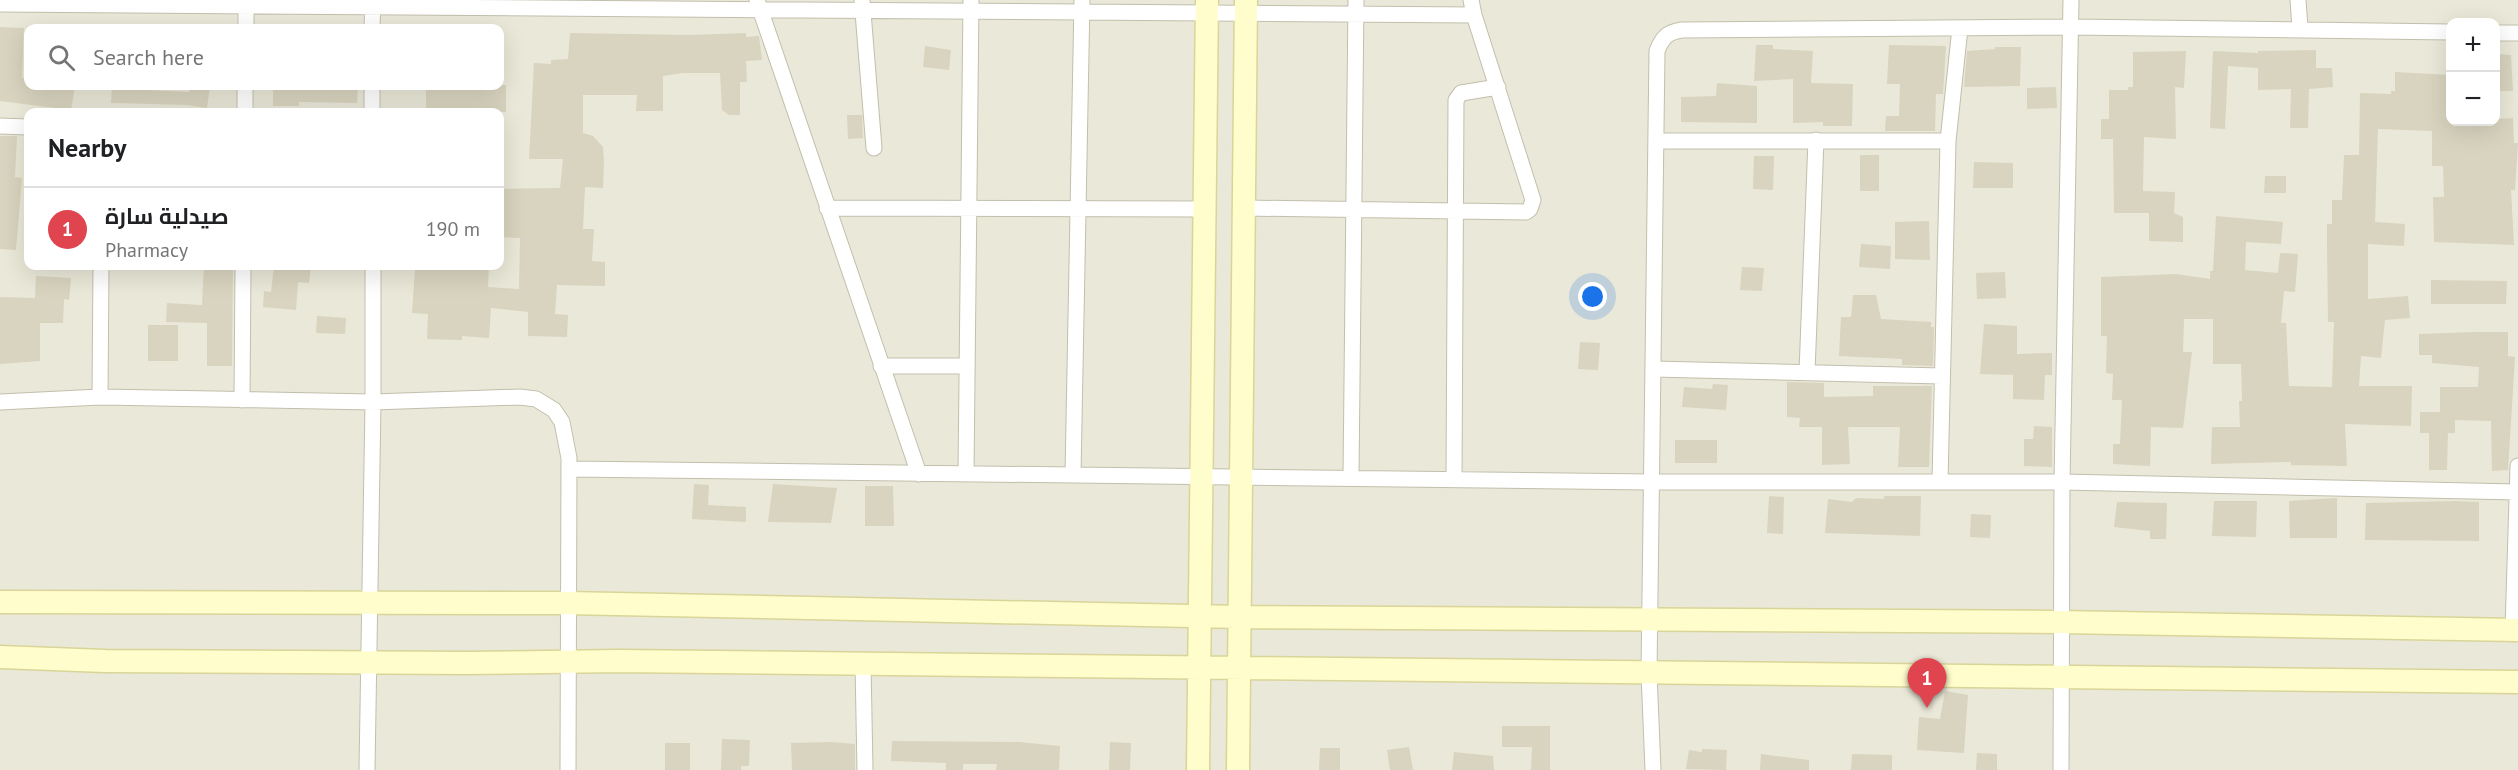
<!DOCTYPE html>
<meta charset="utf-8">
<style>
:root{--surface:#fff;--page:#f2f2f2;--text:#202124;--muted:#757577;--line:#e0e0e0;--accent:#2563eb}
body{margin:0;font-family:"PT Sans",Cairo,sans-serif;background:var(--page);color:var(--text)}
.controls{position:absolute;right:18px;top:18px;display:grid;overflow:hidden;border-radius:12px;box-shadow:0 6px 24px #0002}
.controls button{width:54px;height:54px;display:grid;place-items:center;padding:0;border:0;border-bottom:2px solid var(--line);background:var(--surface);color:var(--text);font:30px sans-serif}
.you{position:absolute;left:1593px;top:297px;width:21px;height:21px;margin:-15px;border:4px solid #fff;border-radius:50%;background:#1a73e8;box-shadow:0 0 0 9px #1a73e833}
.badge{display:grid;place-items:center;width:39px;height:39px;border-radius:50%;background:var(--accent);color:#fff;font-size:20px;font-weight:700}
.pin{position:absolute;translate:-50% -50px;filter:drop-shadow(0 2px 3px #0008)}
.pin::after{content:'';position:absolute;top:32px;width:21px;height:18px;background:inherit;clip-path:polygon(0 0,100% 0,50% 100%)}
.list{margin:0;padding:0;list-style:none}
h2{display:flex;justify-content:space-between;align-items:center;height:78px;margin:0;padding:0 24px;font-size:26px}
h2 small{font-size:20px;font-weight:400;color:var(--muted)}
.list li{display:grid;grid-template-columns:39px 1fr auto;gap:18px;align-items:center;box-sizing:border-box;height:84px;padding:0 24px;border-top:2px solid var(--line)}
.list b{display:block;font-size:22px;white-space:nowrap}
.list p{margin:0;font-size:20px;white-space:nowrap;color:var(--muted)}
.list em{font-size:20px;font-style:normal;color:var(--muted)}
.icon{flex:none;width:33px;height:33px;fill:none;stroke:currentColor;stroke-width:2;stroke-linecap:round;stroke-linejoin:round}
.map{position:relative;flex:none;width:2518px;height:770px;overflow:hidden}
.search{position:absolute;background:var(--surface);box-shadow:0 6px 24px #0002;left:24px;top:24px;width:480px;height:66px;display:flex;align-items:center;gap:15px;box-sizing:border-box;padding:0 21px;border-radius:12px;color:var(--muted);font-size:22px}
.panel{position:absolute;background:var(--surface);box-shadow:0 6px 24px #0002;left:24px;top:108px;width:480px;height:162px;border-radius:12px}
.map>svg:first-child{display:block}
.residential{fill:#eae8d8;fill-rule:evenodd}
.building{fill:#d9d4bf}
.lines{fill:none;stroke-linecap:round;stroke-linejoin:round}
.street-casing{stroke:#c2bfac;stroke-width:17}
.secondary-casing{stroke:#d9d598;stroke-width:25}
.street{stroke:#fff;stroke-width:15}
.secondary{stroke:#fffdcc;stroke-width:22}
</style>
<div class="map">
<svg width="2518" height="770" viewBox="0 0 2518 770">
<rect width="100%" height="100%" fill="#f6f5eb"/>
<!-- residential -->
<path class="residential" d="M0,0H2518V770H0ZM2450,22H2496V122H2450ZM28,28H500V86H28ZM28,112H500V266H28Z"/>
<!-- building -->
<path class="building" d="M0,27L24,28L22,78H28V86H75L71,110L0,101Z
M570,33L690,35L746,33V37L759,36L762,60L746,61L747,82H740V115H729L722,110L720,73H683L663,76V111H636L637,95H583V133L593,136L603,147L604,162L603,188L585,187L583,229H594L592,261L605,262V286L557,285L555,314L568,315L567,337L528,336V312L491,308L489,338L462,336V340L427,339L428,314L412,313L415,270H427V266H489L488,287L519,289L520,238L500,237V189L560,188L563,159H529L534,63L551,64V60L568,59Z
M1756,45H1773V49L1813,51L1811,83L1853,84L1852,126H1823V122L1793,123V79L1754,81Z
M1889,45L1946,46L1943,94H1936L1935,131H1885L1886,116H1899L1900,84H1887Z
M925,46L951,50L949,70L923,67Z
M1995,47H2021L2020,86L1964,87L1967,51L1995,49Z
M2316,50V68H2332L2333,87L2309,89L2308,128H2290L2291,89L2258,90V68L2228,66L2225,129L2210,128L2213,51L2258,53V51Z
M2186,51L2184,88L2175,87L2176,139L2144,137L2143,191L2175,192L2174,213L2183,217V242L2149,241V213H2114L2113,139H2101V119H2109V90H2128V87H2133V52Z
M2496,54L2511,55L2513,91H2496Z
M2395,72L2451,75V122H2496V119L2513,118L2514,143H2518L2515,190H2511L2514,245L2434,242L2433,197H2444L2443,166H2432V131L2378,129L2375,222L2405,224L2404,246L2368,244V299L2408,296L2410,318L2385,320L2381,358L2361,356L2359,386H2412L2411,426L2345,424L2347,466L2291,465V462L2211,464L2212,427H2240L2239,401H2242L2241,364H2213V319H2184L2183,352H2192L2183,428L2151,427L2150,466L2113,464V444H2120L2122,400H2112L2113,374L2106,373L2107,336H2101V277L2176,274L2210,279V271H2213L2216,216L2283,222L2281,244L2246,242L2245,270L2278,273L2280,253L2298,254L2295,292L2284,291L2281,323H2286L2289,386L2332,387L2334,322H2328L2327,246V224H2332V200H2342L2344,155H2359L2360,93L2391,94V91H2395Z
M1717,83L1757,86V123L1681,122V97L1716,96Z
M506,85V112H426V86Z
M112,86H148V90L189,92L190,86H210L207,108L188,105L111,103Z
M273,86H358L357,103L299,102V106H273Z
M2056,87L2057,108L2027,109V88Z
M847,115H862L863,138L848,139Z
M0,136H17L15,177L22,178L16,250L0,249Z
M1860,155H1879V191H1860Z
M1754,156H1774L1773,190L1753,189Z
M1974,162L2013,163V188H1973Z
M2265,176H2286V193H2264Z
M1929,221L1930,260L1895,259V222Z
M1861,244L1891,246L1890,269L1859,267Z
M204,266H233L232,366H207V323L166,322L167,303L202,305Z
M274,266H311L309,283L298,282L296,310L263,307L264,291L271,292Z
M1742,267L1764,268L1762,291L1740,290Z
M2005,272L2006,298L1977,299L1976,273Z
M36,276L71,278L69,300L64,299L63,323H40V361L0,364V297L35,298Z
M2431,280L2507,281L2506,304H2431Z
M1853,295H1876L1881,319L1931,322V327H1934L1933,366L1902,365V359L1839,356L1841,317H1851Z
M317,316L346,318L345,334L316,333Z
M1984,324L2017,326V354L2052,353V375H2045L2044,400L2013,399V375L1980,374Z
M148,325H178V361H148Z
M2475,332H2508V356L2515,357L2508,470L2492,471L2491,421L2455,420V433H2448L2447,470H2429V433H2420V412H2440V387H2478L2479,367L2432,363V355H2419V334Z
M1580,342L1600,343L1598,370L1578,369Z
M1787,382L1824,383V397L1873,396V386H1932L1929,467H1898L1900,427H1848L1850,464L1822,465V427H1799L1800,418L1787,417Z
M1713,384L1728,385L1726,410L1682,407L1684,387L1712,389Z
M2034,426L2052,427V467L2024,466V439H2033Z
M1675,440H1717V463H1675Z
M694,484L709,485L708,505L746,507V522L692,519Z
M773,484L837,488L831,523L768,522Z
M865,486H893L894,526H865Z
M1769,496L1784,497L1783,534L1767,533Z
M1884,496H1921L1920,536L1825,533L1828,499L1852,502L1856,498L1884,499Z
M2337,498V538H2290L2289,501Z
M2214,501H2257L2256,537L2212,536Z
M2454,501L2479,502V541L2365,540L2366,503Z
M2117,502L2167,503L2166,539H2150V531L2114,527Z
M1971,514L1991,515L1990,538L1970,537Z
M1945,691L1968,695L1964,753L1917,750L1919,717L1940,719Z
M1502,726H1550V770H1531L1532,747H1502Z
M722,739L750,740L749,766H741V770H721Z
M892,741L1019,742L1060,746L1059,770H996L997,764H963V770H946V763L891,761Z
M831,742L855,744V770H792L791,743Z
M1110,742L1131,743L1130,770H1109Z
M665,743H690V770H665Z
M1409,747L1413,770H1390L1387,750Z
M1320,748H1340V770H1319Z
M1702,749L1727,750L1726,770L1686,769L1689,750L1702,752Z
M1454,752L1493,756L1494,770H1452Z
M1977,753L1997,754V770H1976Z
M1761,754L1809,760V770H1760Z
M1852,754L1892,755V770H1851Z"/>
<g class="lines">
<defs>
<path id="street" d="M757,0L919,474
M862,0L874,148
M2298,0L2300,28
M0,4L1474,15
M246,28V0
M372,28L373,0
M2496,33H2518
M245,112V86
M372,112V86
M0,126L28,127
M1656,141H1948
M827,208L1205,209
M1244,208L1526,212L1530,209L1533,200L1474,15L1471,0
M881,366H967
M1653,369L1942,376
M1807,372L1816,140
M100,397L101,266
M242,400L243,266
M0,402L100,397L373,402L520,397L536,399L554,410L562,422L569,458L568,770
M569,469L1651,482H2062L2517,492
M966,474L971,0
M1073,475L1082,0
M1351,477L1356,0
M1454,478L1456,100L1461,93L1498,87
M1940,481L1948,141L1960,28
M2513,630L2518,466
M863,664L865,770
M367,770L373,402V266
M1653,770L1649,673L1657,51C1662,38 1667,32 1682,30L2072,27L2450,32
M2061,770L2062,482L2071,0"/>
<path id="secondary" d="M0,602L567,603L1239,617L2061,622L2518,630
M0,657L105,661L467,663L619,661L2518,682
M1198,770L1207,0
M1238,770L1246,0"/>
</defs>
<!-- street casing -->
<use href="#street" class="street-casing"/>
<!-- secondary casing -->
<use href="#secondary" class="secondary-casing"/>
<!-- street -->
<use href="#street" class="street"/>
<!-- secondary -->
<use href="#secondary" class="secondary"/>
</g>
</svg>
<div class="controls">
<button>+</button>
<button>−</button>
</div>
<div class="you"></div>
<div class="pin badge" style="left:1927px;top:708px;background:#e0444e">1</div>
<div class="search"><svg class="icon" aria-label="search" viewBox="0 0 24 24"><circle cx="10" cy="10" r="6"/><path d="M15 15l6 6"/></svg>Search here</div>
<section class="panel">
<h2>Nearby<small></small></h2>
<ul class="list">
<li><span class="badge" style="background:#e0444e">1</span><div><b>صيدلية سارة</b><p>Pharmacy</p></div><em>190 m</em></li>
</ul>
</section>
</div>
